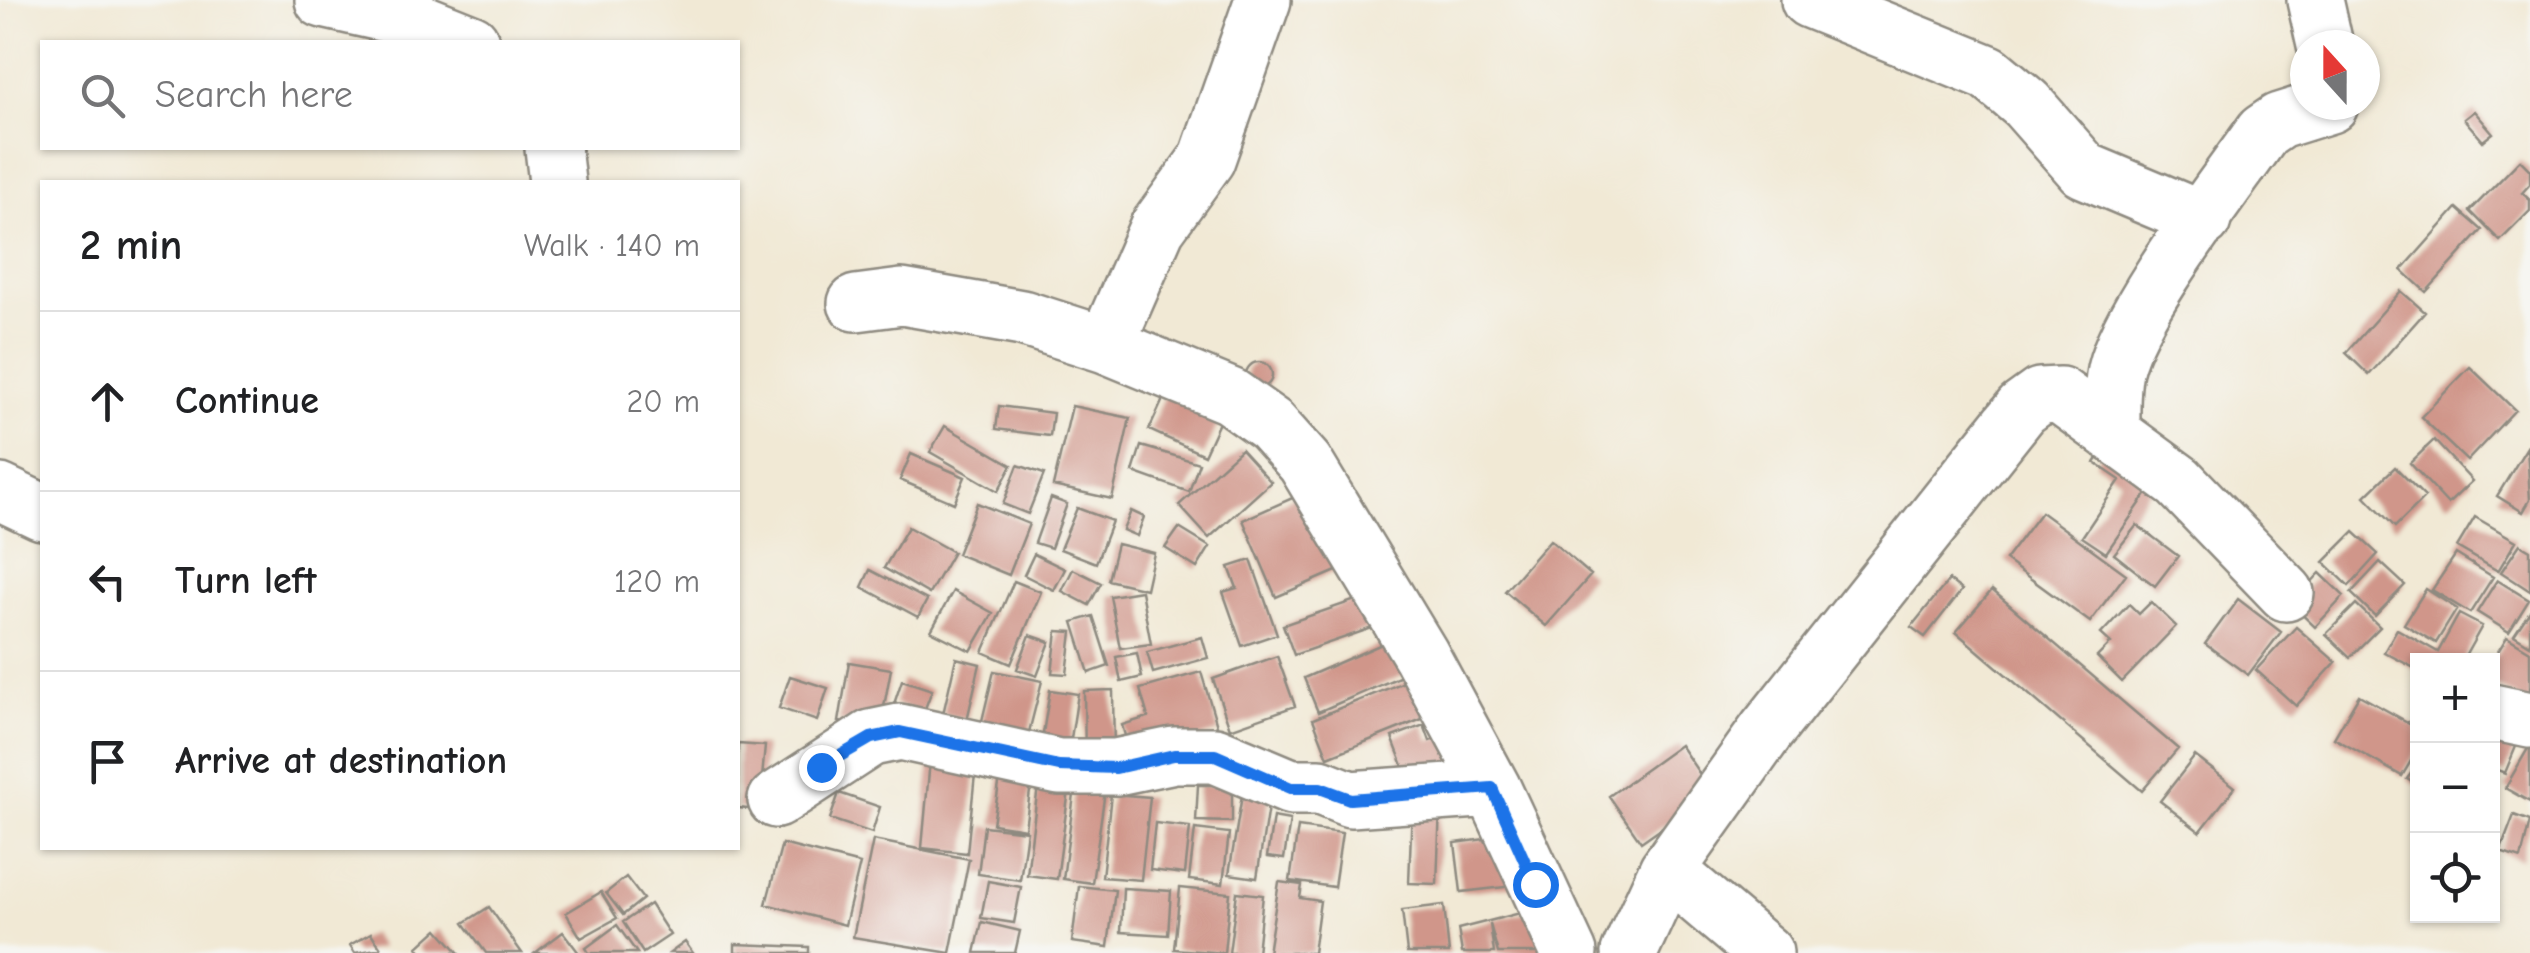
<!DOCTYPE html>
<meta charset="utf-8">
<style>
:root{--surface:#fff;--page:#f6f6f6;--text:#202124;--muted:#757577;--line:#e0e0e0}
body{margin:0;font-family:"Comic Neue",sans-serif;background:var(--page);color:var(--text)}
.controls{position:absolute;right:30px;bottom:30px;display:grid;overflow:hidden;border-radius:0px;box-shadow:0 2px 8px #0004}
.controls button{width:90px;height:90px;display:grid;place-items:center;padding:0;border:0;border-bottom:2px solid var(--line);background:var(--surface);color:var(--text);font:50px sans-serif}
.compass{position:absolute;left:2290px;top:30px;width:90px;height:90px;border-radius:50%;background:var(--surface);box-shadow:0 2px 8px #0004;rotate:339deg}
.stop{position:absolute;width:30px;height:30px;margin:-22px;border:8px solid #1a73e8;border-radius:50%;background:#fff}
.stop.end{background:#1a73e8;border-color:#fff;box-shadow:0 2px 10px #0008}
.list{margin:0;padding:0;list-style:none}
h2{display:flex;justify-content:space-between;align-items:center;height:130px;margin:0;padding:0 40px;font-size:42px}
h2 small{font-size:32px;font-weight:400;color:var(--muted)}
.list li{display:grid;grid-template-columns:65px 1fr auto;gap:30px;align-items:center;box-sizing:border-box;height:180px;padding:0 40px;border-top:2px solid var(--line)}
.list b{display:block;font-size:38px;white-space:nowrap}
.list em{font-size:32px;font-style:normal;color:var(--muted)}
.icon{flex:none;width:55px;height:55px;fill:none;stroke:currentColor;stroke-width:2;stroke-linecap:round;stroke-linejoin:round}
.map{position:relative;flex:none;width:2530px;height:953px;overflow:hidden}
.search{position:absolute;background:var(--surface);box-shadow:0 2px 8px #0004;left:40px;top:40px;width:700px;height:110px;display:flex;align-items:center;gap:25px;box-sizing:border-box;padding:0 35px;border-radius:0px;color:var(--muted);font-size:38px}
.panel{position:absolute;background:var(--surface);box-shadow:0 2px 8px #0004;left:40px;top:180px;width:700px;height:670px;border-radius:0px}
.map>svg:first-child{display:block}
.building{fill:#d0968a}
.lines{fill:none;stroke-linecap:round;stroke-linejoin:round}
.minor-casing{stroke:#8e8a80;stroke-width:60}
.minor{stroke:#fff;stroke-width:55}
.route{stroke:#1a73e8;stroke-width:12}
</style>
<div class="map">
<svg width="2530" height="953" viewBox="0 0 2530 953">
<rect width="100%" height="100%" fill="#f6f6f2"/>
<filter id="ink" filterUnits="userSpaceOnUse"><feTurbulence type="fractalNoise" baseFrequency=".01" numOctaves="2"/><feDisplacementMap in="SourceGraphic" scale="20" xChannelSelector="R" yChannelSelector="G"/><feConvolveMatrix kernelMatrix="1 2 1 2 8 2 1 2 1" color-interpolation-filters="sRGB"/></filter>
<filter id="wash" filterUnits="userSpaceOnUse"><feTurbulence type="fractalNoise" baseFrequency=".0048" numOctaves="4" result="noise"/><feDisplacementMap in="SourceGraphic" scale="40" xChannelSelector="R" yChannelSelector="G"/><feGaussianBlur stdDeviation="2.25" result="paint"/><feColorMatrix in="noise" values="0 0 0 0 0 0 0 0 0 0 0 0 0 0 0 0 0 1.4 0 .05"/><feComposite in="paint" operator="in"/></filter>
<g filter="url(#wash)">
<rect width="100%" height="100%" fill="#f1e9d5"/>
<g id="blocks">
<!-- building -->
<path class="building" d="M2474,111L2493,133L2483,141L2464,119Z
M2520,160L2530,170V184L2522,193L2530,200V211L2500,241L2470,211Z
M2457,208L2482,230L2426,292L2402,270Z
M2401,291L2425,312L2369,375L2346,353Z
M1246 375a13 13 0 1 1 26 0a13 13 0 1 1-26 0Z
M2470,367L2515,410L2467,461L2421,417Z
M1166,393L1221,418L1204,455L1149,430Z
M999,406L1053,413L1050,436L996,429Z
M1072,406L1130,418L1112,499L1053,486Z
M945,426L1012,465L998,491L930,452Z
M2434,440L2472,481L2448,504L2410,463Z
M2109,442L2159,476L2106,553L2082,537L2120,480L2095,463Z
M1141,446L1199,463L1189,492L1133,472Z
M2527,447L2530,500L2523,512L2497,496Z
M1241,449L1271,482L1209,538L1179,505Z
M911,454L965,477L954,503L900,480Z
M1018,465L1044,474L1028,514L1003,504Z
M2395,467L2425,497L2395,527L2365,496Z
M1315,488L1348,566L1276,597L1243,520Z
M1051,498L1067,504L1051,548L1035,543Z
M977,503L1029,524L1009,575L957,554Z
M1077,508L1112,521L1096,563L1060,549Z
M1131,511L1144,517L1137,536L1123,530Z
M2041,512L2126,574L2090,622L2005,560Z
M2475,517L2516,541L2498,571L2457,547Z
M2137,525L2178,556L2155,586L2114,554Z
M908,527L953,552L929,594L884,568Z
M1179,528L1210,547L1197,568L1165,548Z
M2354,532L2378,554L2349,586L2324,562Z
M1550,540L1591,575L1546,626L1505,591Z
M1117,544L1154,553L1146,589L1108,580Z
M2520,544L2530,550V591L2501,572Z
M1034,554L1065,569L1054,590L1024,575Z
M2456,554L2493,577L2470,613L2432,590Z
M1251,560L1277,634L1242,646L1223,592L1237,588L1229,567Z
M2380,562L2405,585L2375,616L2351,593Z
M1073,569L1101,583L1089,605L1062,591Z
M870,570L927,600L918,617L862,587Z
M2320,573L2344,596L2315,627L2291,604Z
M1949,580L1962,590L1925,637L1911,627Z
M2497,580L2529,600L2509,632L2477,612Z
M1014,581L1041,592L1011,664L983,652Z
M2426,589L2457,609L2436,643L2404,624Z
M1992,590L2178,749L2142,791L1956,632Z
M953,591L993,613L971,651L931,631Z
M1141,591L1151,644L1120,648L1110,596Z
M1370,595L1381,625L1294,655L1283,625Z
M2238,599L2281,632L2248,675L2205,644Z
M2151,602L2176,626L2122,682L2097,657L2111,643L2101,634L2129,604L2139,614Z
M2356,604L2380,627L2350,657L2326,634Z
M2530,611V645L2514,635Z
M2459,614L2482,626L2463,660H2418V670L2384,652L2397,629L2438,652Z
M1093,616L1109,666L1089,673L1073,622Z
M2296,627L2336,662L2296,706L2256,670Z
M1057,631L1072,632L1067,674L1052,673Z
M1030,635L1050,642L1037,676L1017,669Z
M1202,637L1208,658L1153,673L1147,652Z
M1398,637L1413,671L1318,712L1304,678Z
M2507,637L2530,651V706L2492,683V661Z
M1137,653L1142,677L1121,682L1116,657Z
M1277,656L1295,706L1230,729L1213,679Z
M956,658L980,664L967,720L943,714Z
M849,662L891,669L880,728L839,722Z
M994,671L1042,681L1027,740L980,729Z
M1201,672L1219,732L1131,757L1122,725L1148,717L1140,689Z
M790,676L828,688L817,721L779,708Z
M1416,677L1432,715L1328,757L1313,719Z
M902,680L932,690L923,714L894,704Z
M1050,690L1078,694L1069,751L1041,746Z
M1113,690L1114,757L1085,758L1084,691Z
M2359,695L2418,728V749L2402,776L2334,738Z
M2492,719L2522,732L2505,773L2492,768Z
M1424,725L1430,741L1455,732L1468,766L1412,789L1392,737Z
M738,744L765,746L759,810L738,808Z
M1680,745L1712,792L1641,842L1609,796Z
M2530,745V802L2505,788Z
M2195,756L2235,787L2200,832L2160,801Z
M930,760L976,764L967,853L922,848Z
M1002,764L1033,768L1025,829L993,824Z
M2418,764V786L2407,779Z
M1039,778L1070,782L1057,879L1027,875Z
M1244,783L1271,787L1257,878L1229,874Z
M1198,785H1232V822L1196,821Z
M1075,787L1105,791L1092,883L1063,879Z
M839,793L880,807L872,833L830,819Z
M1111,794L1150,797L1141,880L1102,877Z
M1412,806L1440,807L1437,884L1409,883Z
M2514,815L2530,821L2521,859L2500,852Z
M1273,817L1290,820L1284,859L1267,857Z
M1155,823L1190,827L1185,874L1150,870Z
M984,826L1027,831L1020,880L978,874Z
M1298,827L1342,833L1334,887L1290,881Z
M1195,829L1229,833L1223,884L1189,880Z
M1508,836L1514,886L1461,892L1455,843Z
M873,840L969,859L950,953L853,937Z
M782,844L860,864L845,925L766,904Z
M626,877L643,899L623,915L606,893Z
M988,881L1021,887L1014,923L981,918Z
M1279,882L1302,885L1300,898L1320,901L1313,953H1268Z
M1079,886L1115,890L1108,947L1072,942Z
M1123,888L1171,891L1168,935L1121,932Z
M1180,888L1230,893L1224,953L1174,949Z
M601,892L617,918L581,938L566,913Z
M1237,892L1263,895L1257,953H1229Z
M650,904L670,935L643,953L623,922Z
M1444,905L1449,953H1407L1402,910Z
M489,907L522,953H486L464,923Z
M1532,910L1545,953H1498L1490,924L1494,953H1462L1458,929Z
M982,922L1020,931L1015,953H975Z
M617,925L637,953H589L586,948Z
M438,929L459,953H423L418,947Z
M563,932L579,953H535Z
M371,933L381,948L355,953L350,945Z
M685,942L693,953H670Z
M735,944L809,947V953H735Z"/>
</g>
</g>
<g filter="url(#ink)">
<use href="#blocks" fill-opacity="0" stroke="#8e8a80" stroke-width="2.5"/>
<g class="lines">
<defs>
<path id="minor" d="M323,0L421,22L471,42
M1809,0L1989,73L2026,104L2084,170L2203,220
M2315,0L2325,45
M553,148L557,182
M856,303L902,297L1022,318L1106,345L1230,396L1271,425L1305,463L1421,655L1493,789L1569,953
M1106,345L1157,228L1207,159L1263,0
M2112,433C2112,412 2111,390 2115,370C2129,309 2224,188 2263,132L2279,121L2330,105
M0,492L42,512
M2492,712L2530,720
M776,800L871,738L900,732L1059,767H1116L1174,755H1215L1291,787H1320L1350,799L1493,789
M1667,870L1765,953
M1629,953L1667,870L1767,730L2022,409L2040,396L2060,395L2179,482L2286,593"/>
</defs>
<!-- minor casing -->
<use href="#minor" class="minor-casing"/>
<!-- minor -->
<use href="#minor" class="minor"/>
</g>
</g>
<g class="lines" filter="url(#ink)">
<!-- route -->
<path class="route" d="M821,767L871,738L900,732L1059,766L1116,768L1174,755H1215L1291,788H1320L1350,799L1492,788L1535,884"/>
</g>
</svg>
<div class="controls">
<button>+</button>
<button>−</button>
<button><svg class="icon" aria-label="locate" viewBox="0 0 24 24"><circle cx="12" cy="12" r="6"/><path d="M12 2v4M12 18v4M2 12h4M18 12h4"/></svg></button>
</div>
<svg class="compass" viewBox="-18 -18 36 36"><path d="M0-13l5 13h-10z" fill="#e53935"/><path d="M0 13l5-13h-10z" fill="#757577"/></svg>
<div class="stop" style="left:1535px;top:884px"></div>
<div class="stop end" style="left:821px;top:767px"></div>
<div class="search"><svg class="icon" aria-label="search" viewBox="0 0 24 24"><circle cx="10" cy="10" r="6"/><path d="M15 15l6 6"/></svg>Search here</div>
<section class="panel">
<h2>2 min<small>Walk · 140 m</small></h2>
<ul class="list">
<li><svg class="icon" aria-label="ahead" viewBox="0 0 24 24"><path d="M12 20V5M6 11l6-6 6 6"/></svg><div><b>Continue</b></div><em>20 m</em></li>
<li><svg class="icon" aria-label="left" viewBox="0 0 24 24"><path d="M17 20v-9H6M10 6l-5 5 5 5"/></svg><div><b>Turn left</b></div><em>120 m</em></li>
<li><svg class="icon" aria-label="arrive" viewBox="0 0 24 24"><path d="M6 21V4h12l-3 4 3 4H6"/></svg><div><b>Arrive at destination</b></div></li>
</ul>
</section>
</div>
